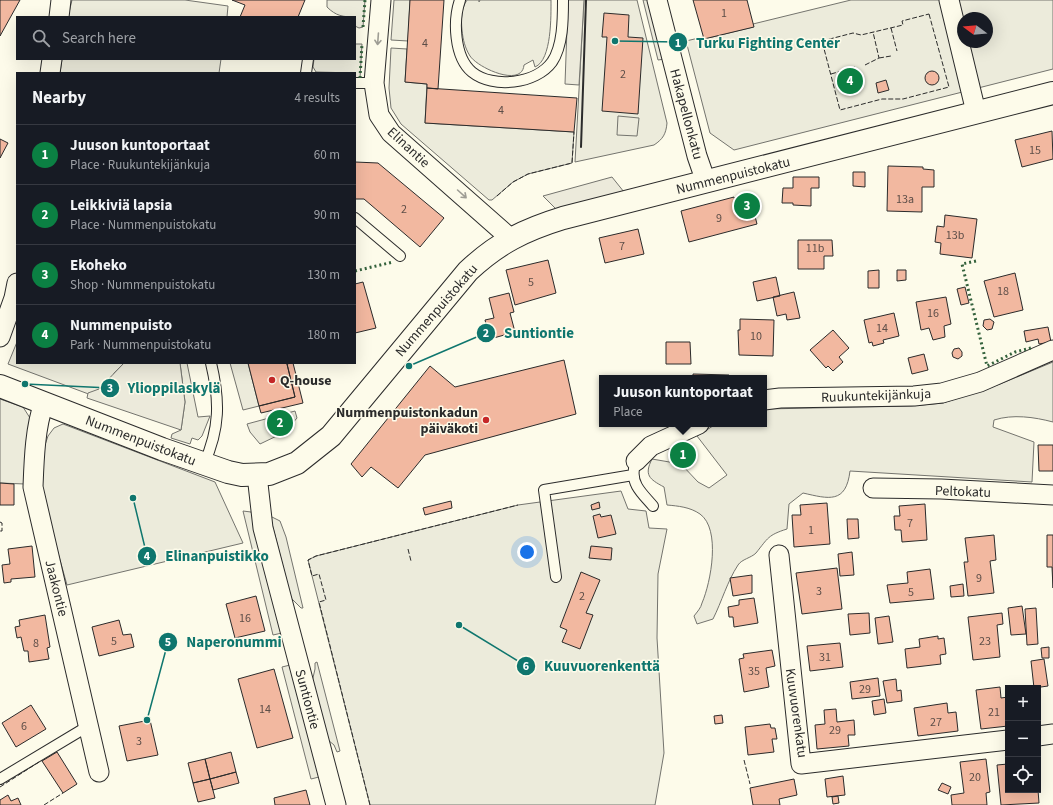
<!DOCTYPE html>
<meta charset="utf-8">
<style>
:root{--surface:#171b24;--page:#20242c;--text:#f1f3f6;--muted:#9ea1a6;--line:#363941;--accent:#0b8043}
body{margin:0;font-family:"Source Sans 3",sans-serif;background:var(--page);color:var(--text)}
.controls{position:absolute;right:12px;bottom:12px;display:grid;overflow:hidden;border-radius:0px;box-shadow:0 4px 16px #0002}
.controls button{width:36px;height:36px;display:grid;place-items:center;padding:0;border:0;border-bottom:1px solid var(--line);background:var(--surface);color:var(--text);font:20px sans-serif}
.compass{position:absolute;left:957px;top:12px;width:36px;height:36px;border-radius:50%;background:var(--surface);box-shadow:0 4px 16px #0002;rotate:286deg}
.you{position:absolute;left:527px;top:552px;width:14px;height:14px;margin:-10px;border:3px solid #fff;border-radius:50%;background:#1a73e8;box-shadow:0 0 0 6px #1a73e833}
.badge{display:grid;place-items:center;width:26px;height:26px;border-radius:50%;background:var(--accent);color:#fff;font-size:13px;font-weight:700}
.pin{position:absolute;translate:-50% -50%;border:2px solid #fff;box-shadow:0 1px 4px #0006}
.popup{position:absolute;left:599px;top:375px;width:168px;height:52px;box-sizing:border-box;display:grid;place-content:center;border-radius:0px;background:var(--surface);filter:drop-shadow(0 1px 3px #0005);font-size:13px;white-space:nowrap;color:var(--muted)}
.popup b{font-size:15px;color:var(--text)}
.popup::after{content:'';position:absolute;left:50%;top:100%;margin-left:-8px;border:8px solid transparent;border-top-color:var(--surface)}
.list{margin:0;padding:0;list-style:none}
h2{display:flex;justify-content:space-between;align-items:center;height:52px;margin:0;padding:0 16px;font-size:17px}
h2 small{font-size:13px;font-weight:400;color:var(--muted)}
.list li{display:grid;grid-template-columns:26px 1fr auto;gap:12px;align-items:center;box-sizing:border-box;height:60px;padding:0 16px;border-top:1px solid var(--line)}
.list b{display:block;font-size:15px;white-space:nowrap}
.list p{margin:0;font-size:13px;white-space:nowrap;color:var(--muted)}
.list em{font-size:13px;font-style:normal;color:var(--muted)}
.icon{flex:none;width:22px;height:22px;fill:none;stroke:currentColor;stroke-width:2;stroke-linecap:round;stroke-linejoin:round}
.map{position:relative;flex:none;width:1053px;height:805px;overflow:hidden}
.search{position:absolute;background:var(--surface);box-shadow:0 4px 16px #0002;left:16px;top:16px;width:340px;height:44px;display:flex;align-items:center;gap:10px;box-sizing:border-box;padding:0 14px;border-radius:0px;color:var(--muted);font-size:15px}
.panel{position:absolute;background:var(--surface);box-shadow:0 4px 16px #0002;left:16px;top:72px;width:340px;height:292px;border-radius:0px}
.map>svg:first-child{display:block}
.green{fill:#ecebdb;stroke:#74746e;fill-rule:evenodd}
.parking{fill:#eceadb;stroke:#74746e}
.building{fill:#f2b8a0;stroke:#2b2b2b}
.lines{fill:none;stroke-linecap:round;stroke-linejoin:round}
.lane-casing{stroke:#2b2b2b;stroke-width:12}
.street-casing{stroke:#2b2b2b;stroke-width:21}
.secondary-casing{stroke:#2b2b2b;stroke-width:24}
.lane{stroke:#fdfbea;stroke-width:10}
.street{stroke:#fdfbea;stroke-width:19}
.secondary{stroke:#fdfbea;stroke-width:22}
.hedge{stroke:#34623c;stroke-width:3;stroke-dasharray:2 3;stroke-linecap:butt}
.fence{stroke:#2b2b2b;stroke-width:1;stroke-dasharray:5 2;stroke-linecap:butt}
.wall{stroke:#2b2b2b;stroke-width:2}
.oneway{stroke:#9e9d94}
.poi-dot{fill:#c62828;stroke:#fdfbea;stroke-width:1.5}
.labels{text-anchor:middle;stroke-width:3;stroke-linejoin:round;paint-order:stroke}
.number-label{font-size:12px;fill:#5d4e48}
.street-label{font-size:14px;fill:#2b2b2b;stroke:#fdfbea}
.poi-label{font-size:14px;font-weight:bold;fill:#2b2b2b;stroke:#fdfbea;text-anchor:start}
.leader{fill:none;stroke:#0f766e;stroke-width:1.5}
.callout-dot{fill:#0f766e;stroke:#fdfbea;stroke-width:1.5}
.mark-label{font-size:12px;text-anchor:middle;font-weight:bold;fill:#fff}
.callout-label{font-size:15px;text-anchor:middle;font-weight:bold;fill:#0f766e;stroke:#fdfbea;stroke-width:3;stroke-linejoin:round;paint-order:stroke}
</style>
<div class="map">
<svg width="1053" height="805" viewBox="0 0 1053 805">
<rect width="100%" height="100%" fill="#fdfbea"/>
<!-- green -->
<path class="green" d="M72,0H185L228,6L227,17H68Z
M327,0H365L363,27L359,28L355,26V17C343,17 336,16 327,7Z
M394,0H410L408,41L391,40Z
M467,0H479V2L480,0H551C551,15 552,60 535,67L533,60L524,65C522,88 478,68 470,56C465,48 463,40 462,30C461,19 461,9 467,0Z
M584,0H637L667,123C666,134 663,139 654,145L575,162Z
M851,0H1053V69L734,150L710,133L686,41L703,37L704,39L753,27V24ZM963,18H987V42H963Z
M355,44H362L360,78H355V73L316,72L313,67L314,59H355Z
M391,48L407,49L405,82L427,84L425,123L574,132L572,163L528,174L513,182L492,200H489L401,124L391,108L389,88Z
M62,59H221L219,73H60Z
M17,342V363H124L114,373L110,402L8,364Z
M1053,362V422C1034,417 1013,414 994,420L993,427L1034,442L1032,482L850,471C846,504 829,499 803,493L789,504L787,529C768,535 768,538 756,553C751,558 742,559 738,565C727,582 722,601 713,619L697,624L694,616C697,612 701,608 702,603C711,582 721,529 700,514C690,507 678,506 667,505L664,487C649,479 644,475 652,459L681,464L698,482L709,488L727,475L697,436L716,424H764V409L911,406L943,403L1000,384Z
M180,363H187L198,417L210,416L202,436L198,440L192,438L190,444L171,438L172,434L181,430L185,402Z
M230,363H248L259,406L243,410Z
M0,399L23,407L30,418L25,484L0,483Z
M295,411L297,418L285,432L260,444L250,432L247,424Z
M63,424L215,482L243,543L67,585L40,489L44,448L48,436L54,428Z
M621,491L628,509L646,511L649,528L667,529L658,574L657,638L664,753L655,805H370L308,560L316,556L518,505Z
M243,511L251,512L252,514L282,633L273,635Z
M270,516L280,521L286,537L303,608H301L291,598Z
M317,662L340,751L337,752L334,745L328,740L312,682L315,669V663Z
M290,665L319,777L311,779L282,667Z"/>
<!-- parking -->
<path class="parking" d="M568,0H584L579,85L565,84Z
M643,0H650L665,59L658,60Z
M618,116L639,118L637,136L617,135Z
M612,177L624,192L556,209L543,196Z
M124,363H180L185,402L181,430L87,398L88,393L99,389Z"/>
<!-- building -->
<path class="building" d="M0,0H20L0,36Z
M232,0H305L298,17H240L245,5Z
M410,0H444L438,89L427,88V84L405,82Z
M693,0H747L754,27L704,39Z
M604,13L629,15L628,37L643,38L638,114L602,111L607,37H602Z
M925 78a7 7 0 1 1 14 0a7 7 0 1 1-14 0Z
M886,80L889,90L878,93L876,83Z
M427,88L577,98L574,132L425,123Z
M1052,131L1053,159L1022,167L1015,140Z
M0,139L8,143L0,158Z
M355,162L378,163L444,218L420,247L364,199H355Z
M888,166L923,167V169L934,170V187H922V212L887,211Z
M853,172H865V187L853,186Z
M793,177H819V188H811V206L793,205V203H782L783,188H793Z
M734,197L736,205L751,201L757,224L689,242L681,211Z
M945,215L977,219L972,258L940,254L941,243L935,242L937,226L944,227Z
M638,229L644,254L605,263L599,238Z
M798,240H832L833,256H824V269H798Z
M548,260L556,293L515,305L506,270Z
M879,270V288H868V271Z
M897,270H906V280L897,281Z
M1015,273L1023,310L994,317L984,281Z
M776,277L780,296L757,301L753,282Z
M363,282L376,328L355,333V284Z
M965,287L969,303L961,305L957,289Z
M794,292L800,318L787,320L786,314L777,316L773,297Z
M509,293L514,312L510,313L515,332L490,339L485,320L494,318L489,298Z
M946,297L951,324L944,326L945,337L933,340L929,328L921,330L916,302Z
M894,313L899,336L883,340L884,343L873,346L872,342L869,343L864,320Z
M740,319L774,320L773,356L739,355L738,330H740Z
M990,319L994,322L992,329L987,330L983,326L984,320Z
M1048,327L1051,342L1039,344L1038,339L1026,342L1024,331Z
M833,330L849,348L839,357L843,362L833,371L828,366L826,368L810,350Z
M666,342H690L691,364H666Z
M959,348L962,352V356L958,359L953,357L952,353L954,349Z
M924,354L928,370L912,374L908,358Z
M564,360L576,414L425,455L398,488L371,467L362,477L351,464L430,366L455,387Z
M248,363H291L287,364L295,397L259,406Z
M290,363H293L303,403L261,413L259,406L295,397L287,364Z
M693,374L729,375V378H693Z
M1038,445H1053V471H1039Z
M0,483L14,484V505H0Z
M451,501L452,508L425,515L423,508Z
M599,502L600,508L592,510L591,505Z
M827,503L830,544L794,547L792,515H801L800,505Z
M925,504L927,540L902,542L901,530H895L894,516H900L899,506Z
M600,514L601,517L611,515L616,534L598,538L593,516Z
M847,519H858L859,538L848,539Z
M994,535L996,560L990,561L994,593L968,596L964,562H968L965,538Z
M1047,535H1053V588L1052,567H1047Z
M32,546L35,577L11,579V582L4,583L2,565L10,564L8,549Z
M591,546L612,548L611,560L589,558Z
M852,552L854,575L840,576L838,554Z
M837,568L842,609L802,614L796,573Z
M930,569L934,599L890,603L887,585L908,583L907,572Z
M581,572L600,580L586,613L593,615L580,649L562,642L567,630L560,627Z
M752,575V593L733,596L730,578Z
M963,584L964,596L951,597L950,586Z
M256,596L265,631L235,638L226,604Z
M754,598L758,623L734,627L733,617H729L728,607L739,605V600Z
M1022,606L1026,634L1011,635L1008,608Z
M1036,608L1038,644L1027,645L1025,609Z
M869,613L870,633L850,635L848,614Z
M1002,613L1003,624L997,625L1000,657L973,660L968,617Z
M45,615L50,647L47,648L49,659L29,662L28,651H24L21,637L17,638L15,627L20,626L19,620Z
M889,616L893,642L878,644L875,618Z
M119,620L123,635L131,634L134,647L99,656L92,627Z
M938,636V639L944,638L946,654L940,655L941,664L907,668L905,649L920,647L919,639Z
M840,643L843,667L810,671L807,646Z
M1049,647V658H1042L1041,648Z
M772,650L775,666L766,668L769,687L744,692L739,659L744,658L743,654Z
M1044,659L1048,686L1034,688L1031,661Z
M274,669L293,738L257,748L238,679Z
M878,678L880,696L852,699L850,682Z
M896,679L897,691L901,690L902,701L887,703L883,681Z
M1000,687L1001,698L1008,697V726L981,729L976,690Z
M884,699L886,713L874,715L872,701Z
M947,703L948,713L956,712L958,731L918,736L914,708Z
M31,705L46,729L16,747L2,723Z
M836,709L837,722L854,720L855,735H848L849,746L817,749L815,725L825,724L824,710Z
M722,715L723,723L715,724L714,716Z
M150,720L158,755L127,761L119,726Z
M770,724L771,728H775L777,739H772L774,752L748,755L745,727Z
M57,752L77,784L63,793L42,761Z
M231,752L236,772L210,779L205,759Z
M205,759L210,779L193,783L188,763Z
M986,759L990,792L986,793L987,805H952L951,795L964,793L960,762Z
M1008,764V790H1038L1039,803L1001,805L997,765Z
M236,772L239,783L213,790L210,779Z
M843,776L845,795L827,797L825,779Z
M210,779L215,798L198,802L193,783Z
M794,779L797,795L779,799L780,805H753L750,788Z
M942,783L951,787L948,794L938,790Z
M306,790L310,805H275L274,798Z
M8,795L11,801L18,798L21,805H0V800Z
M838,796L839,803L833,804L832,797Z"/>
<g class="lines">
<defs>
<path id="lane" d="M460,0C453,20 454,57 472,72C493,89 536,84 552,62C563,46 563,19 563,0
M306,73L308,59
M355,83H374
M355,218L400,256
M204,464C220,428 220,401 211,363
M634,469C631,485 644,495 653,506
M556,577L544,490L633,475
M0,779L90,725"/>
<path id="street" d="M381,0L374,83L379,115L391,133L510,238
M657,0L697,156L706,182
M949,0L976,112
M59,17L61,0
M50,73L52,59
M0,337L14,298L17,283
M764,400L780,398L914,396L942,393L980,382L1053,350
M44,403C35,427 34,461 33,487L99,772
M636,461L651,446L699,424
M257,475L263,528L336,805
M873,488L941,489L1053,495
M779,555L801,764L1008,740
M1038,736L1053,734"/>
<path id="secondary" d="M0,386L162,449L228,472L242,475L269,474L297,463L331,436L468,271C498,243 524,230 563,218L1053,93"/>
</defs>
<!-- lane casing -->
<use href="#lane" class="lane-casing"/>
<!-- street casing -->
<use href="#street" class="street-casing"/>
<!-- secondary casing -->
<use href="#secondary" class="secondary-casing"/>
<!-- lane -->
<use href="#lane" class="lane"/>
<!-- street -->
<use href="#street" class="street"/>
<!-- secondary -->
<use href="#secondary" class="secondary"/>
<!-- hedge -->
<path class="hedge" d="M363,27L365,0
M360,78L362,44
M976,261L962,264L987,366L1015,352L1031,348
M355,271L393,262"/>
<!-- fence -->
<path class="fence" d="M929,14L949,87L903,99H882L840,110L822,41L853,33L861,35L903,25L902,21Z
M891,28L897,51
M879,58L891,56
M865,65L879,58L873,32
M831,74L855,67
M497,196L513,182L528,174L572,163L574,132
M0,522L2,523V531H0
M408,549L411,561
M744,760L750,784
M0,787L39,762
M44,805L63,793
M370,805L319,602L326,600L319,574L312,576L308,560L316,556L518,505"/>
<!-- wall -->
<path class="wall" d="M581,147L586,0
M267,425L289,420"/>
</g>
<!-- one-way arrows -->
<defs><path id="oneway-shaft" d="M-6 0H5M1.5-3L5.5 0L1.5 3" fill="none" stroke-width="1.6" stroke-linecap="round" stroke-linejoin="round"/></defs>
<g class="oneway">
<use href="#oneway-shaft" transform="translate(378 39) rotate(94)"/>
<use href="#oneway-shaft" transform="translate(462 194) rotate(42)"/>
</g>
<!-- markers -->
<g class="poi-dot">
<circle cx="272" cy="380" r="4"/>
<circle cx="486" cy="420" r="4"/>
</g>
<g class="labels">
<!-- number labels -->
<g class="number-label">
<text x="724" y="17">1</text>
<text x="425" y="47">4</text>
<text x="623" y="78">2</text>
<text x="501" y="114">4</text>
<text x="1035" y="154">15</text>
<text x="905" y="203">13a</text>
<text x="404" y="213">2</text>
<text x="719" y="222">9</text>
<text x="955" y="239">13b</text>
<text x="622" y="250">7</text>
<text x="815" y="252">11b</text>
<text x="531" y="286">5</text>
<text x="1003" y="295">18</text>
<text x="933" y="317">16</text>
<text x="882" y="332">14</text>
<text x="756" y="340">10</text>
<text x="910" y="527">7</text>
<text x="811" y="534">1</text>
<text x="979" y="582">9</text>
<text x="819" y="595">3</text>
<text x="911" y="596">5</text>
<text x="582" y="600">2</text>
<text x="245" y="622">16</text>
<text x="114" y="645">5</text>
<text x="985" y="645">23</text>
<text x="36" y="647">8</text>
<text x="825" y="661">31</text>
<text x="754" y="675">35</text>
<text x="865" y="693">29</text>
<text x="265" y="713">14</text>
<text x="994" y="716">21</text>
<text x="936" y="726">27</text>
<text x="24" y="730">6</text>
<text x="835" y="734">29</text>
<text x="139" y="745">3</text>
<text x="975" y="781">20</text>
</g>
<!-- street labels -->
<g class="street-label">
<text transform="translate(687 114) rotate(75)" y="5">Hakapellonkatu</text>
<text transform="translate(409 147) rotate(43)" y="5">Elinantie</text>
<text transform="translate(733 175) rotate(-14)" y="5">Nummenpuistokatu</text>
<text transform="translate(436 310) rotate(-49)" y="5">Nummenpuistokatu</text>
<text transform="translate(876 395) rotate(-2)" y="5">Ruukuntekijänkuja</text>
<text transform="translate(141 440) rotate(21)" y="5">Nummenpuistokatu</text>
<text transform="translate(963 491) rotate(2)" y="5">Peltokatu</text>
<text transform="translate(57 588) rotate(76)" y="5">Jaakontie</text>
<text transform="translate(308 699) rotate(75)" y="5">Suntiontie</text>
<text transform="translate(797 713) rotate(82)" y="5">Kuuvuorenkatu</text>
</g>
<!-- poi labels -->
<g class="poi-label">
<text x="280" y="385">Q-house</text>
<text x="478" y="417" text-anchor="end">Nummenpuistonkadun<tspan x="478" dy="16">päiväkoti</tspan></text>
</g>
</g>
<!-- callouts -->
<path class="leader" d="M615 41L678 42M409 366L486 333M25 384L110 388M133 498L147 556M147 720L168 642M459 625L526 666"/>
<g class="callout-dot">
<circle cx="615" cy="41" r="4"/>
<circle cx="409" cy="366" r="4"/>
<circle cx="25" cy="384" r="4"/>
<circle cx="133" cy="498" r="4"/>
<circle cx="147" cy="720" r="4"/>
<circle cx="459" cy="625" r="4"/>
<circle cx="678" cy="42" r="10"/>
<circle cx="486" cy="333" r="10"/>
<circle cx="110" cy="388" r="10"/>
<circle cx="147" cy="556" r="10"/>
<circle cx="168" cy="642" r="10"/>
<circle cx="526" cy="666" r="10"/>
</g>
<g class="mark-label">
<text x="678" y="47">1</text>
<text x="486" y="337">2</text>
<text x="110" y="392">3</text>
<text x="147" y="560">4</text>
<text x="168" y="646">5</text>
<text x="526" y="670">6</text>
</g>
<g class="callout-label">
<text x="768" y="48">Turku Fighting Center</text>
<text x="539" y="338">Suntiontie</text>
<text x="174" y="393">Ylioppilaskylä</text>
<text x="217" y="561">Elinanpuistikko</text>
<text x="234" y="647">Naperonummi</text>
<text x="602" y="671">Kuuvuorenkenttä</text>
</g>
</svg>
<div class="controls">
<button>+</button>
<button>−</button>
<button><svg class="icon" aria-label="locate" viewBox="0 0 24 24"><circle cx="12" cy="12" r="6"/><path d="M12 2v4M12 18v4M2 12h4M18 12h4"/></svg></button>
</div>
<svg class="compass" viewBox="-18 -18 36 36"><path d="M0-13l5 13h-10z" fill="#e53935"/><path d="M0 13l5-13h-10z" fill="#9ea1a6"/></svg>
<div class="you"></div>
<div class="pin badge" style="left:683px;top:455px">1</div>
<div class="popup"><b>Juuson kuntoportaat</b>Place</div>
<div class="pin badge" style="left:280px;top:423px">2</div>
<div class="pin badge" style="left:747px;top:206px">3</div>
<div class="pin badge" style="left:850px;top:81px">4</div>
<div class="search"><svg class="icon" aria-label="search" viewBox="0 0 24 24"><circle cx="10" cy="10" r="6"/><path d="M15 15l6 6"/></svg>Search here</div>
<section class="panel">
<h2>Nearby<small>4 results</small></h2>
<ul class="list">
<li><span class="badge">1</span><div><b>Juuson kuntoportaat</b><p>Place · Ruukuntekijänkuja</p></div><em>60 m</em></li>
<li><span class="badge">2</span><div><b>Leikkiviä lapsia</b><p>Place · Nummenpuistokatu</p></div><em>90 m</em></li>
<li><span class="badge">3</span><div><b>Ekoheko</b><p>Shop · Nummenpuistokatu</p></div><em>130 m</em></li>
<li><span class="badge">4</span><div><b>Nummenpuisto</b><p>Park · Nummenpuistokatu</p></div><em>180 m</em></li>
</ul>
</section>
</div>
